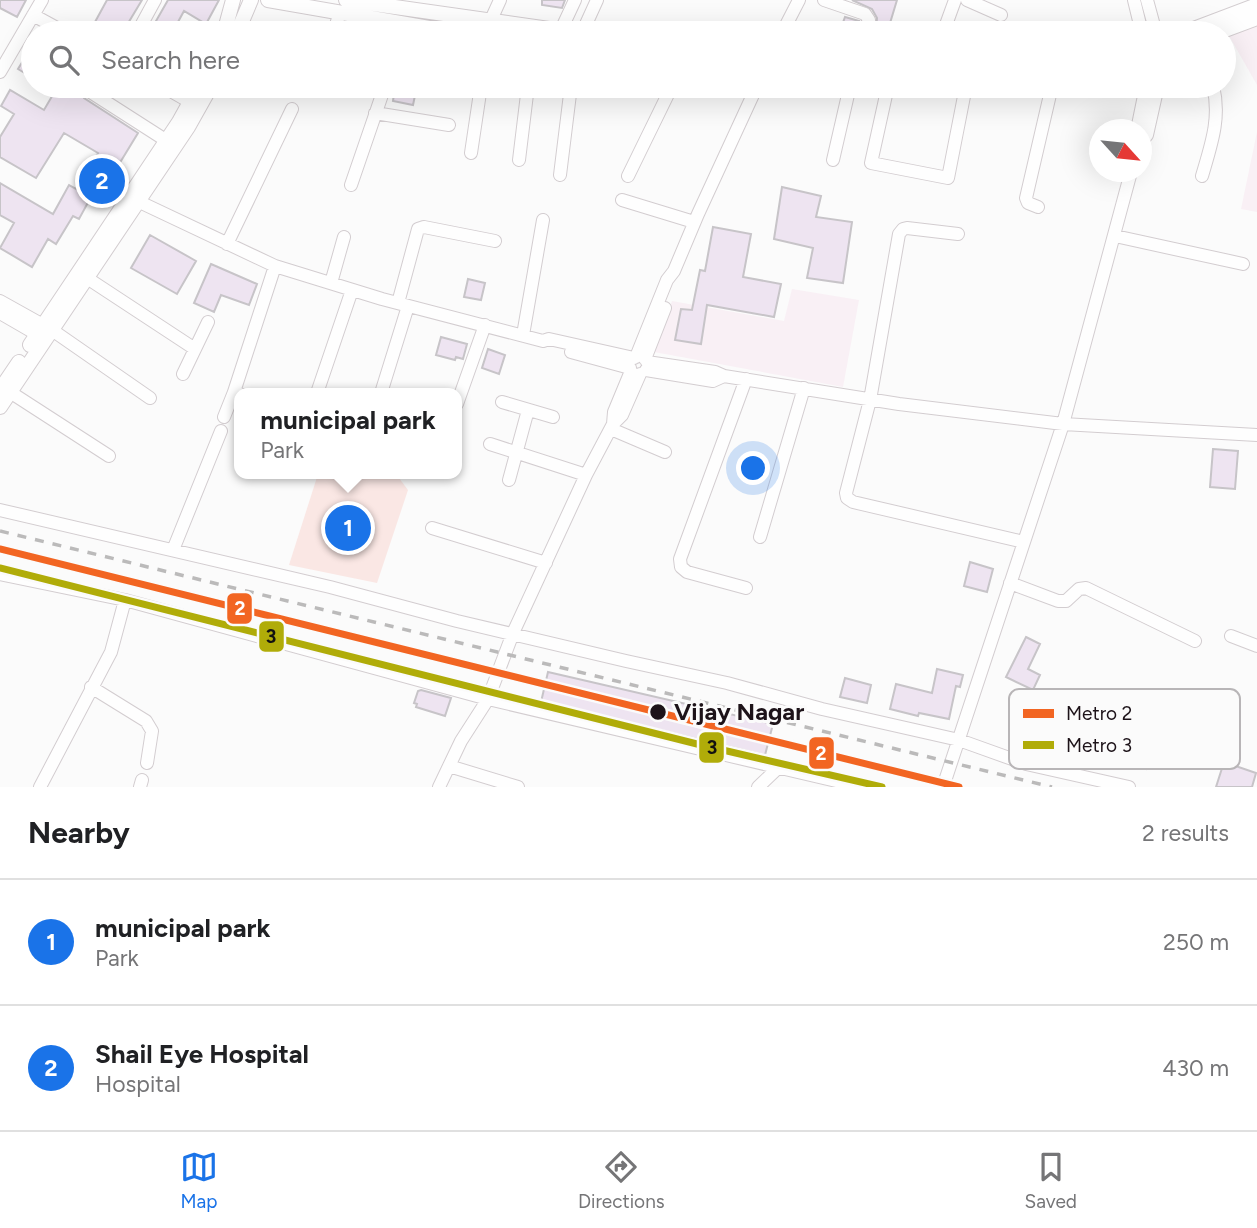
<!DOCTYPE html>
<style>
:root{--surface:#fff;--page:#f2f2f2;--text:#202124;--muted:#757577;--line:#e0e0e0;--accent:#1a73e8}
body{margin:0;font-family:Figtree,sans-serif;background:var(--page);color:var(--text)}
.compass{position:absolute;left:1089px;top:119px;width:63px;height:63px;border-radius:50%;background:var(--surface);box-shadow:0 7px 28px #0002;rotate:117deg}
.you{position:absolute;left:754px;top:469px;width:24px;height:24px;margin:-18px;border:5px solid #fff;border-radius:50%;background:#1a73e8;box-shadow:0 0 0 10px #1a73e833}
.badge{display:grid;place-items:center;width:46px;height:46px;border-radius:50%;background:var(--accent);color:#fff;font-size:23px;font-weight:700}
.pin{position:absolute;translate:-50% -50%;border:4px solid #fff;box-shadow:0 2px 7px #0006}
.popup{position:absolute;left:234px;top:388px;width:228px;height:91px;box-sizing:border-box;display:grid;place-content:center;border-radius:14px;background:var(--surface);filter:drop-shadow(0 2px 5px #0005);font-size:23px;white-space:nowrap;color:var(--muted)}
.popup b{font-size:26px;color:var(--text)}
.popup::after{content:'';position:absolute;left:50%;top:100%;margin-left:-14px;border:14px solid transparent;border-top-color:var(--surface)}
.list{margin:0;padding:0;list-style:none}
h2{display:flex;justify-content:space-between;align-items:center;height:91px;margin:0;padding:0 28px;font-size:30px}
h2 small{font-size:23px;font-weight:400;color:var(--muted)}
.list li{display:grid;grid-template-columns:46px 1fr auto;gap:21px;align-items:center;box-sizing:border-box;height:126px;padding:0 28px;border-top:2px solid var(--line)}
.list b{display:block;font-size:26px;white-space:nowrap}
.list p{margin:0;font-size:23px;white-space:nowrap;color:var(--muted)}
.list em{font-size:23px;font-style:normal;color:var(--muted)}
.icon{flex:none;width:38px;height:38px;fill:none;stroke:currentColor;stroke-width:2;stroke-linecap:round;stroke-linejoin:round}
.map{position:relative;flex:none;width:1257px;height:787px;overflow:hidden}
.search{position:absolute;background:var(--surface);box-shadow:0 7px 28px #0002;left:21px;right:21px;top:21px;height:77px;display:flex;align-items:center;gap:18px;box-sizing:border-box;padding:0 24px;border-radius:38px;color:var(--muted);font-size:26px}
.sheet{height:343px;background:var(--surface)}
nav{display:flex;justify-content:space-around;align-items:center;box-sizing:border-box;height:98px;border-top:2px solid var(--line);background:var(--surface);font-size:19px;color:var(--muted)}
nav a{display:grid;justify-items:center;gap:4px}
nav .on{color:var(--accent)}
.map>svg:first-child{display:block}
.built{fill:#f9f0f5}
.green{fill:#fae7e4}
.building{fill:#eee4f1;stroke:#c7c4c8;stroke-width:2}
.lines{fill:none;stroke-linecap:round;stroke-linejoin:round}
.minor-casing{stroke:#d3cdd0;stroke-width:14}
.major-casing{stroke:#d3cdd0;stroke-width:16}
.minor{stroke:#fefefe;stroke-width:12}
.major{stroke:#fefefe;stroke-width:14}
.rail{stroke:#bbbaba;stroke-width:3.5;stroke-dasharray:9 9;stroke-linecap:butt}
.metro-1-casing{stroke:#fbfbfb;stroke-width:12}
.metro-2-casing{stroke:#fbfbfb;stroke-width:12}
.metro-1{stroke:#f26522;stroke-width:7}
.metro-2{stroke:#b0ac09;stroke-width:7}
.stop-dot{fill:#1d1319;stroke:#fbfbfb;stroke-width:2.5}
.labels{text-anchor:middle;stroke-width:6;stroke-linejoin:round;paint-order:stroke}
.stop-label{font-size:24px;font-weight:bold;fill:#1d1319;stroke:#fbfbfb;text-anchor:start}
.key{fill:#fbfbfb;stroke:#b8b5b7;stroke-width:2}
.key-label{font-size:19px;fill:#1d1319}
.line-badge{stroke:#fbfbfb;stroke-width:2.5}
.badge-label{font-size:19px;text-anchor:middle;font-weight:bold;fill:#fff}
.pale-badge-label{font-size:19px;text-anchor:middle;font-weight:bold;fill:#111}
</style>
<div class="map">
<svg width="1257" height="787" viewBox="0 0 1257 787">
<rect width="100%" height="100%" fill="#fbfbfb"/>
<!-- built -->
<path class="built" d="M1257,24V85L1228,34Z
M1257,132V212L1241,209Z
M792,289L859,300L843,387L654,352L672,301L784,321Z"/>
<!-- green -->
<path class="green" d="M318,474H396L408,490L377,583L289,565Z"/>
<!-- building -->
<path class="building" d="M0,0H26L17,17L0,8Z
M107,0H142L127,25L130,26L126,33H89Z
M168,0H219L206,24L184,11L172,33H161L152,28Z
M542,0H565L562,8L542,5Z
M852,0H897L887,33L876,30L877,18L872,9Z
M845,17L859,21L857,33L840,31Z
M26,56L33,60V78L18,69Z
M58,86H82L80,91L84,98L138,133L110,179V187L103,201L86,192L102,163L94,159L98,153L64,133L36,178L0,157V137L14,114L1,106L10,90L44,110Z
M395,86H417L413,105L393,101Z
M0,183L53,214L69,185L91,197L79,219L73,216L56,244L48,239L32,267L0,248L14,223L0,215Z
M782,187L821,196L816,217L852,222L843,283L807,278L813,248L774,239Z
M713,227L751,234L743,277L781,284L774,317L707,305L701,344L675,340L681,309L692,310L700,270L705,271Z
M150,235L196,261L177,294L131,268Z
M211,264L257,284L249,305L221,295L214,312L194,303Z
M468,279L485,283L481,300L464,297Z
M441,337L467,344L463,359L456,357L455,360L436,355Z
M488,349L505,355L499,374L482,368Z
M1213,449L1238,451L1235,489L1210,487Z
M970,562L993,569L987,592L964,586Z
M1026,637L1040,644L1028,669L1040,675L1033,690L1006,677Z
M937,669L963,675L960,687L956,686L949,719L919,713L918,716L890,709L896,684L932,693Z
M548,672L773,724L765,755L541,702Z
M845,678L871,685L867,703L840,697Z
M421,690L451,698L445,716L416,707L417,704L414,703L418,691Z
M1083,703L1111,717L1091,756L1063,741Z
M1130,727L1159,742L1146,769L1116,755Z
M1224,762L1256,773L1252,787H1216Z"/>
<g class="lines">
<defs>
<path id="minor" d="M824,0L865,14L869,20L866,33
M967,0L1001,15
M1134,0L1142,33
M1147,0L1156,33
M33,15L66,33
M490,22L500,0
M561,30L575,0
M137,33L155,0
M333,33L340,13
M582,33L597,0
M782,33L799,0
M943,33L955,0
M0,72L42,0
M162,86L190,102
M888,86L871,163L948,178L966,86
M89,91L167,141
M375,113L449,125
M1137,130L1146,86
M1142,141L1147,135L1158,86
M471,153L481,86
M519,160L528,86
M833,160L850,86
M560,175L571,86
M628,176L672,86
M1202,176C1211,145 1221,118 1213,86
M351,185L385,86
M129,197L275,266L382,299L543,341L549,339L634,358
M622,200L694,222
M1038,207L1028,203L1026,198L1052,86
M958,234L907,228L903,229L899,234L870,400L846,493L847,498L853,502L1024,542
M1115,236L1243,264
M227,244L292,109
M87,278L195,349
M331,283L344,237
M0,301L52,330L150,398
M398,303L418,229L424,227L495,241
M0,313L45,339
M523,335L543,220
M571,352L630,368
M636,357L667,280L674,271L698,214L757,86
M645,359L665,308
M647,362L715,372L724,376L899,404L1063,424L1257,435
M646,370L713,381L724,376
M183,374L208,322
M746,379L680,559L681,567L687,572L746,588
M10,392L109,456
M317,393L352,290
M381,393L408,306
M240,394L234,392L275,266
M502,402L553,417
M457,404L485,325
M224,417L234,392
M613,424L614,412L631,371
M611,429L665,452
M490,444L586,475
M509,480L528,410
M0,510L330,587L457,621L626,661L727,683L822,709L959,740L1026,764L1129,787
M432,528L546,563
M760,537L804,388
M173,550L221,431
M0,574L125,600L488,699L862,787
M1010,583L1058,601H1066L1079,589L1086,588L1195,641
M1231,636L1257,646
M91,687L146,721L152,731L147,763
M449,766L518,787
M40,787L111,652L125,600
M140,787L142,780
M439,787L461,741L488,699L513,633L586,475L613,424L622,415L640,374
M758,787L778,768
M943,787L1063,424L1131,172"/>
<path id="major" d="M268,0L458,33
M346,0L577,33
M224,33L233,0
M237,33L251,0
M1183,33L1257,5
M1217,33L1257,18
M30,345L179,122L199,86
M0,390L19,362
M0,407L188,127L211,86"/>
</defs>
<!-- minor casing -->
<use href="#minor" class="minor-casing"/>
<!-- major casing -->
<use href="#major" class="major-casing"/>
<!-- minor -->
<use href="#minor" class="minor"/>
<!-- major -->
<use href="#major" class="major"/>
<!-- rail -->
<path class="rail" d="M0,531L1052,787"/>
<defs>
<path id="metro-1" d="M0,549L959,787"/>
<path id="metro-2" d="M0,568L697,744L882,787"/>
</defs>
<!-- metro-1 casing -->
<use href="#metro-1" class="metro-1-casing"/>
<!-- metro-2 casing -->
<use href="#metro-2" class="metro-2-casing"/>
<!-- metro-1 -->
<use href="#metro-1" class="metro-1"/>
<!-- metro-2 -->
<use href="#metro-2" class="metro-2"/>
</g>
<!-- markers -->
<circle class="stop-dot" cx="658" cy="712" r="9"/>
<g class="labels">
<!-- stop labels -->
<g class="stop-label">
<text x="674" y="720">Vijay Nagar</text>
</g>
</g>
<!-- legend -->
<rect x="1009" y="689" width="231" height="80" rx="10" class="key"/>
<rect x="1023" y="709" width="31" height="9" fill="#f26522"/>
<rect x="1023" y="741" width="31" height="8" fill="#b0ac09"/>
<g class="key-label">
<text x="1066" y="720">Metro 2</text>
<text x="1066" y="752">Metro 3</text>
</g>
<g class="line-badge">
<rect x="226" y="592" width="27" height="33" rx="7" fill="#f26522"/>
<rect x="258" y="620" width="27" height="33" rx="7" fill="#b0ac09"/>
<rect x="698" y="731" width="27" height="33" rx="7" fill="#b0ac09"/>
<rect x="808" y="736" width="27" height="34" rx="7" fill="#f26522"/>
</g>
<g class="badge-label">
<text x="240" y="615">2</text>
<text x="821" y="760">2</text>
</g>
<g class="pale-badge-label">
<text x="271" y="643">3</text>
<text x="712" y="754">3</text>
</g>
</svg>
<svg class="compass" viewBox="-18 -18 36 36"><path d="M0-13l5 13h-10z" fill="#e53935"/><path d="M0 13l5-13h-10z" fill="#757577"/></svg>
<div class="you"></div>
<div class="pin badge" style="left:348px;top:528px">1</div>
<div class="popup"><b>municipal park</b>Park</div>
<div class="pin badge" style="left:102px;top:181px">2</div>
<div class="search"><svg class="icon" aria-label="search" viewBox="0 0 24 24"><circle cx="10" cy="10" r="6"/><path d="M15 15l6 6"/></svg>Search here</div>
</div>
<section class="sheet">
<h2>Nearby<small>2 results</small></h2>
<ul class="list">
<li><span class="badge">1</span><div><b>municipal park</b><p>Park</p></div><em>250 m</em></li>
<li><span class="badge">2</span><div><b>Shail Eye Hospital</b><p>Hospital</p></div><em>430 m</em></li>
</ul>
</section>
<nav>
<a class="on"><svg class="icon" aria-label="map" viewBox="0 0 24 24"><path d="M3 6l6-2 6 2 6-2v14l-6 2-6-2-6 2zM9 4v14M15 6v14"/></svg>Map</a>
<a><svg class="icon" aria-label="directions" viewBox="0 0 24 24"><path d="M12 3l9 9-9 9-9-9zM9 14v-3h6M13 9l2 2-2 2"/></svg>Directions</a>
<a><svg class="icon" aria-label="saved" viewBox="0 0 24 24"><path d="M7 4h10v16l-5-4-5 4z"/></svg>Saved</a>
</nav>
